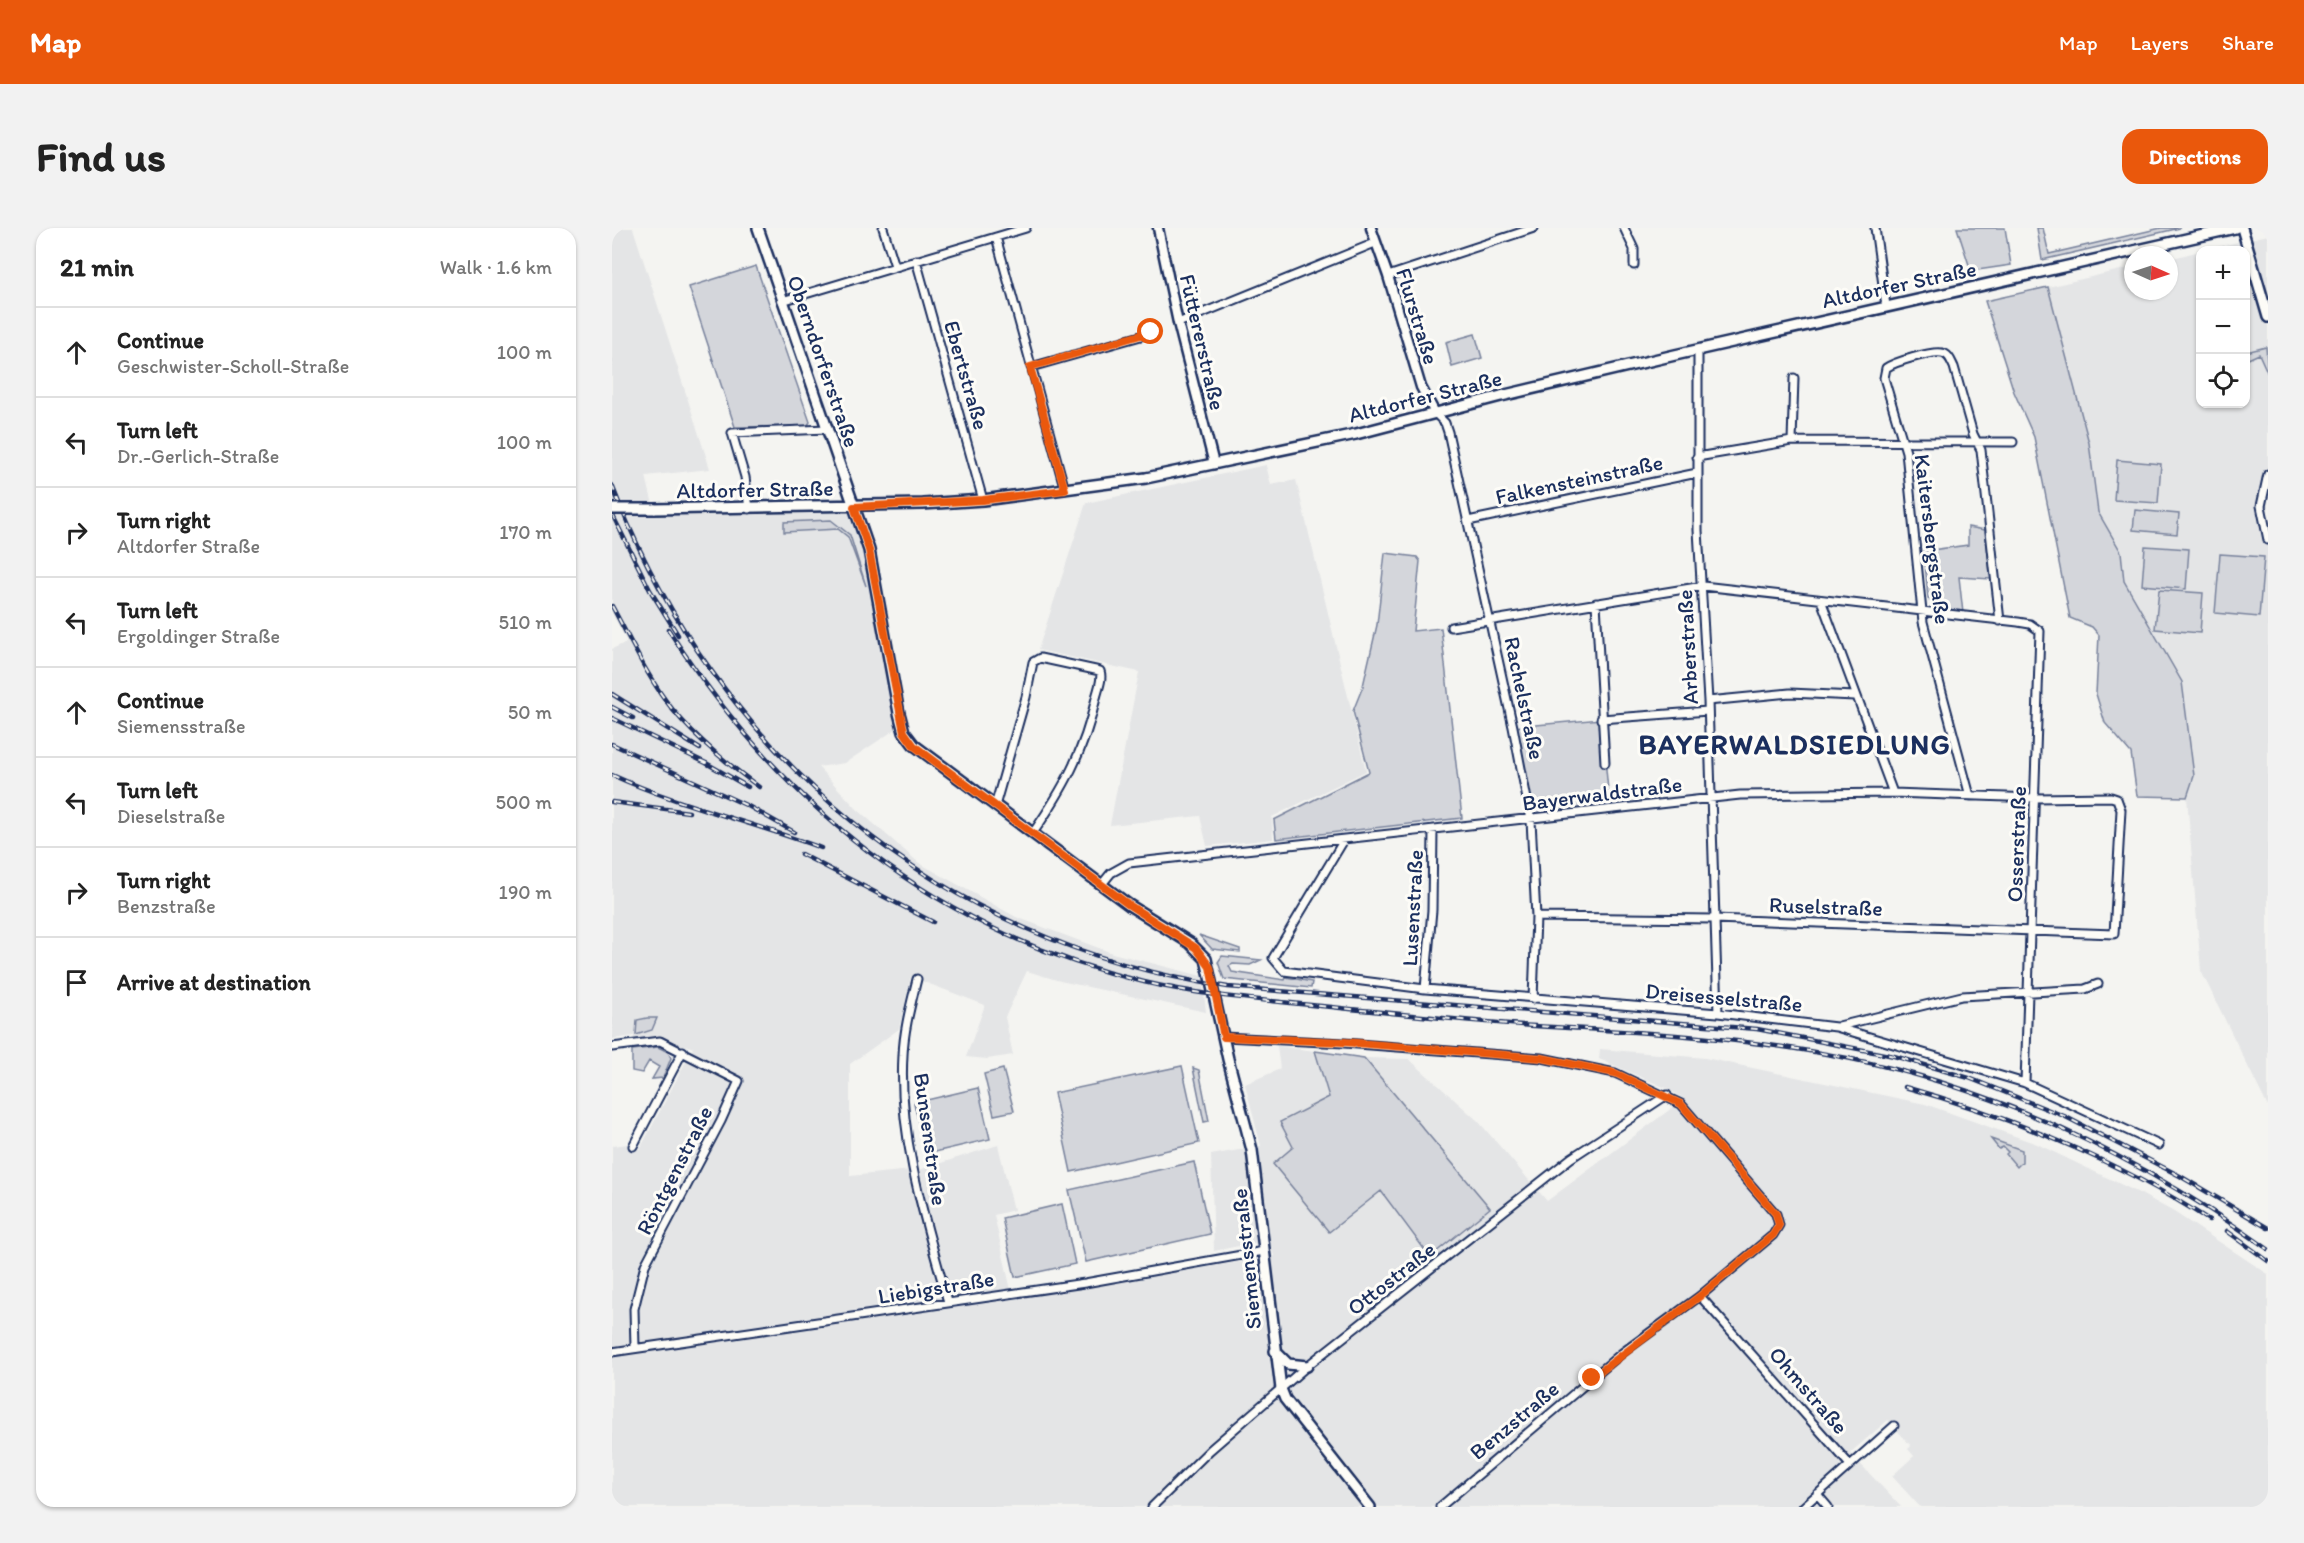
<!DOCTYPE html>
<meta charset="utf-8">
<style>
:root{--surface:#fff;--page:#f2f2f2;--text:#222;--muted:#767676;--line:#e0e0e0;--accent:#ea580c}
body{margin:0;font-family:Itim,sans-serif;background:var(--page);color:var(--text)}
.controls{position:absolute;right:18px;top:18px;display:grid;overflow:hidden;border-radius:12px;box-shadow:0 2px 4px #0004}
.controls button{width:54px;height:54px;display:grid;place-items:center;padding:0;border:0;border-bottom:2px solid var(--line);background:var(--surface);color:var(--text);font:30px sans-serif}
.compass{position:absolute;left:1512px;top:18px;width:54px;height:54px;border-radius:50%;background:var(--surface);box-shadow:0 2px 4px #0004;rotate:93deg}
.stop{position:absolute;width:18px;height:18px;margin:-14px;border:4px solid #ea580c;border-radius:50%;background:#fff}
.stop.end{background:#ea580c;border-color:#fff;box-shadow:0 2px 6px #0008}
.list{margin:0;padding:0;list-style:none}
h2{display:flex;justify-content:space-between;align-items:center;height:78px;margin:0;padding:0 24px;font-size:26px}
h2 small{font-size:20px;font-weight:400;color:var(--muted)}
.list li{display:grid;grid-template-columns:39px 1fr auto;gap:18px;align-items:center;box-sizing:border-box;height:90px;padding:0 24px;border-top:2px solid var(--line)}
.list b{display:block;font-size:22px;white-space:nowrap}
.list p{margin:0;font-size:20px;white-space:nowrap;color:var(--muted)}
.list em{font-size:20px;font-style:normal;color:var(--muted)}
.icon{flex:none;width:33px;height:33px;fill:none;stroke:currentColor;stroke-width:2;stroke-linecap:round;stroke-linejoin:round}
.map{position:relative;flex:none;width:1656px;height:1279px;overflow:hidden;border-radius:18px}
header{display:flex;align-items:center;gap:36px;box-sizing:border-box;height:84px;padding:0 30px;background:var(--accent);color:#fff}
header strong{font-size:28px}
nav{display:flex;gap:33px;margin-inline-start:auto;font-size:21px}
.intro{display:flex;align-items:center;justify-content:space-between;box-sizing:border-box;height:144px;padding:0 36px}
h1{margin:0;font-size:42px}
.button{padding:15px 27px;border-radius:18px;background:var(--accent);color:#fff;font-size:21px;font-weight:700}
main{display:flex;gap:36px;padding:0 36px}
aside{flex:1;background:var(--surface);border-radius:18px;box-shadow:0 2px 4px #0004}
.map>svg:first-child{display:block}
.built{fill:#e4e5e6}
.green{fill:#d4d6db;stroke:#78829c;stroke-width:1.5}
.lines{fill:none;stroke-linecap:round;stroke-linejoin:round}
.minor-casing{stroke:#1b2f5e;stroke-width:11}
.tertiary-casing{stroke:#1b2f5e;stroke-width:13}
.secondary-casing{stroke:#1b2f5e;stroke-width:14}
.minor{stroke:#fdfcf7;stroke-width:7}
.tertiary{stroke:#fdfcf7;stroke-width:8}
.secondary{stroke:#fdfcf7;stroke-width:9}
.rail-casing{stroke:#1b2f5e;stroke-width:4.5}
.rail{stroke:#fdfcf7;stroke-width:2;stroke-dasharray:7;stroke-linecap:butt}
.secondary-bridge-casing{stroke:#1b2f5e;stroke-width:14;stroke-linecap:butt}
.secondary-bridge{stroke:#fdfcf7;stroke-width:9}
.route{stroke:#ea580c;stroke-width:8}
.labels{text-anchor:middle;stroke-width:6;stroke-linejoin:round;paint-order:stroke}
.street-label{font-size:22px;fill:#1b2f5e;stroke:#fdfcf7}
.district-label{font-size:28px;font-weight:bold;letter-spacing:1.5px;fill:#1b2f5e;stroke:#fdfcf7}
</style>
<header>
<strong>Map</strong>
<nav><a>Map</a><a>Layers</a><a>Share</a></nav>
</header>
<div class="intro"><h1>Find us</h1><a class="button">Directions</a></div>
<main>
<aside>
<h2>21 min<small>Walk · 1.6 km</small></h2>
<ul class="list">
<li><svg class="icon" aria-label="ahead" viewBox="0 0 24 24"><path d="M12 20V5M6 11l6-6 6 6"/></svg><div><b>Continue</b><p>Geschwister-Scholl-Straße</p></div><em>100 m</em></li>
<li><svg class="icon" aria-label="left" viewBox="0 0 24 24"><path d="M17 20v-9H6M10 6l-5 5 5 5"/></svg><div><b>Turn left</b><p>Dr.-Gerlich-Straße</p></div><em>100 m</em></li>
<li><svg class="icon" aria-label="right" viewBox="0 0 24 24"><path d="M7 20v-9h11M14 6l5 5-5 5"/></svg><div><b>Turn right</b><p>Altdorfer Straße</p></div><em>170 m</em></li>
<li><svg class="icon" aria-label="left" viewBox="0 0 24 24"><path d="M17 20v-9H6M10 6l-5 5 5 5"/></svg><div><b>Turn left</b><p>Ergoldinger Straße</p></div><em>510 m</em></li>
<li><svg class="icon" aria-label="ahead" viewBox="0 0 24 24"><path d="M12 20V5M6 11l6-6 6 6"/></svg><div><b>Continue</b><p>Siemensstraße</p></div><em>50 m</em></li>
<li><svg class="icon" aria-label="left" viewBox="0 0 24 24"><path d="M17 20v-9H6M10 6l-5 5 5 5"/></svg><div><b>Turn left</b><p>Dieselstraße</p></div><em>500 m</em></li>
<li><svg class="icon" aria-label="right" viewBox="0 0 24 24"><path d="M7 20v-9h11M14 6l5 5-5 5"/></svg><div><b>Turn right</b><p>Benzstraße</p></div><em>190 m</em></li>
<li><svg class="icon" aria-label="arrive" viewBox="0 0 24 24"><path d="M6 21V4h12l-3 4 3 4H6"/></svg><div><b>Arrive at destination</b></div></li>
</ul>
</aside>
<div class="map">
<svg width="1656" height="1279" viewBox="0 0 1656 1279">
<rect width="100%" height="100%" fill="#f4f4f1"/>
<filter id="ink" filterUnits="userSpaceOnUse"><feTurbulence type="fractalNoise" baseFrequency=".0167" numOctaves="2"/><feDisplacementMap in="SourceGraphic" scale="12" xChannelSelector="R" yChannelSelector="G"/><feConvolveMatrix kernelMatrix="1 2 1 2 8 2 1 2 1" color-interpolation-filters="sRGB"/></filter>
<g filter="url(#ink)">
<!-- built -->
<path class="built" d="M0,0H21L98,241L34,248L42,281L241,278L267,383L290,497L233,535L206,539L246,582L307,635L404,689L500,725L590,748L594,784L448,753L415,743L393,789L401,827L375,831L354,829L373,777L299,749L287,801L238,836V948L310,941L386,917L402,982L382,987L401,1071L662,1028L657,1012L602,1023L599,927L649,918L633,856L668,841L665,818L703,823L717,869L668,893L681,919L661,937L768,962L878,980L752,830L797,831L866,893L935,973L1072,871L1054,860L987,831L988,821L1093,830L1313,876L1425,916L1529,966L1562,984L1656,1046V1275L1652,1279H1308L1280,1248L1302,1228L1296,1221L1299,1218L1276,1192L1238,1225L1289,1279H0V918L16,916L28,921L81,820L74,817L71,823L58,816L23,814L22,808L0,811V421L15,414L0,385Z
M1656,7V879L1589,743L1575,569L1582,548L1570,454L1512,353L1509,324L1486,284L1477,215L1436,59L1521,39V63H1557V31L1588,23V176H1634V22H1591Z
M654,237L659,257L684,252L754,543L660,589L661,611L595,618L588,588L498,597L527,444L426,422L474,275Z"/>
<!-- green -->
<path class="green" d="M1345,0H1393L1399,37L1359,43Z
M1425,0H1431L1437,26L1549,0H1568L1430,32Z
M144,38L198,194L195,198L123,199L77,59Z
M1436,59L1477,215L1486,284L1509,324L1512,353L1570,454L1582,548L1575,569L1525,568L1519,525L1493,495L1484,466L1487,407L1480,399L1458,390L1422,209L1402,164L1373,73Z
M863,106L870,130L840,139L834,114Z
M1654,119L1656,146L1647,126L1634,132V124Z
M1505,232L1549,236L1546,275L1502,272Z
M1523,282L1567,286L1565,306L1521,302Z
M219,292L238,307L254,358L236,309L226,301L172,304V294Z
M1356,299L1373,302L1379,351L1347,349L1351,385L1325,381L1316,370L1312,323L1356,317Z
M1533,318L1577,321L1574,361L1530,357Z
M773,325L805,329L808,333L801,403L829,400L850,590L664,611L662,592L757,544L741,483L751,458L765,397Z
M1608,326L1652,329L1647,389L1603,385Z
M1547,362L1591,365L1588,405L1543,401Z
M989,491L998,582L919,592L901,499Z
M587,707L628,721V724L600,721Z
M610,728L649,732L638,737L621,736L617,738L620,744L673,752L674,749L700,754L699,760L612,751L606,734Z
M35,790H45L40,802L24,807L25,792Z
M46,819L56,824L59,830L51,850L40,851L47,839L37,833L30,845L20,843V822Z
M703,823L752,830L878,980L818,1029L769,963L717,1004L661,936L681,919L668,894L717,869Z
M570,838L587,915L459,944L442,865Z
M581,840L587,842L597,893L592,894Z
M391,841L402,883L382,887L372,846Z
M366,860L378,911L314,926L302,875Z
M1379,911L1410,922V934L1405,939L1394,926L1396,924L1391,919L1387,921Z
M582,934L598,1006L474,1034L457,962Z
M450,976L463,1036L403,1049L390,990Z"/>
<g class="lines">
<defs>
<path id="minor" d="M271,0L283,38
M1012,0L1022,21V37
M1263,0L1274,78
M384,9L453,262
M304,32L371,272
M776,48L922,0
M170,73L414,0
M566,95L763,15
M1086,123V302L1096,473L1106,785
M419,139L543,104
M823,185L833,195L836,204L901,499L919,592L924,689L921,771
M1180,213L1182,150
M1085,229L1180,213L1401,214
M1656,246L1649,278L1656,312
M137,281L133,249L120,205L215,201
M856,293L1085,245
M1209,372L1281,565
M984,375L993,535
M839,399L1091,358L1406,394L1418,396L1428,403L1413,855
M1096,473L1178,465L1243,468
M989,491L1096,483
M1358,568L1311,394L1294,224L1272,150L1274,140C1282,134 1319,123 1330,125C1337,126 1339,133 1342,139L1361,206L1369,222L1388,393
M383,578L414,469L421,434L428,430L488,443C491,451 486,461 484,470C472,524 452,560 421,605
M732,612L661,730L672,743L813,761L1106,785L1224,799L1413,855L1547,917
M490,656L499,645L517,635L1128,567L1281,565L1423,570L1499,569L1505,571L1509,582L1502,706L1102,691L924,689
M305,751C299,776 292,801 291,827C286,908 314,996 336,1074
M813,761L820,682L821,602
M1227,798L1350,768L1473,761L1486,756
M612,809L732,815L930,830L1003,845L1069,876L1164,986L1167,997L1161,1007L1088,1068L1010,1125L828,1279
M0,819L48,813L127,853L109,893L33,1037L22,1081L23,1119
M21,918L71,823
M1088,1068L1238,1237
M0,1124L473,1055L652,1023
M1205,1266L1216,1279
M540,1279L598,1222L695,1138L959,930L1055,867
M1191,1279L1282,1198"/>
<path id="tertiary" d="M546,0L566,95L602,236
M759,0L776,48L809,159L823,185"/>
<path id="secondary" d="M146,0L257,322L287,485L292,504L302,517L517,677L578,715L594,731L616,831L640,922L669,1161L673,1171L758,1279
M1630,0L1656,89
M42,281L311,276L371,272L534,250L744,206L889,168L1063,127L1623,0
M663,1123L676,1136L695,1138"/>
</defs>
<!-- minor casing -->
<use href="#minor" class="minor-casing"/>
<!-- tertiary casing -->
<use href="#tertiary" class="tertiary-casing"/>
<!-- secondary casing -->
<use href="#secondary" class="secondary-casing"/>
<!-- minor -->
<use href="#minor" class="minor"/>
<!-- tertiary -->
<use href="#tertiary" class="tertiary"/>
<!-- secondary -->
<use href="#secondary" class="secondary"/>
<defs>
<path id="rail" d="M0,257C103,526 330,716 616,759L1145,801L1282,828L1357,850L1452,888L1568,948L1656,1000
M0,286L38,362L66,407
M0,378C19,413 36,451 61,482C86,512 116,536 147,559
M56,401C170,579 325,704 532,754C590,768 650,772 709,778C781,785 852,793 923,798C1028,804 1132,809 1235,830C1387,861 1530,931 1656,1021
M0,466L88,521
M0,479L21,490
M0,490L94,535L136,559
M0,516L136,578L182,604
M0,547C68,578 140,594 209,620
M0,574L77,584
M189,626L321,694
M1293,859C1396,888 1507,933 1597,992
M1615,1003L1656,1033"/>
</defs>
<!-- rail casing -->
<use href="#rail" class="rail-casing"/>
<!-- rail -->
<use href="#rail" class="rail"/>
<defs>
<path id="secondary-bridge" d="M0,281H42"/>
</defs>
<!-- secondary-bridge casing -->
<use href="#secondary-bridge" class="secondary-bridge-casing"/>
<!-- secondary-bridge -->
<use href="#secondary-bridge" class="secondary-bridge"/>
</g>
</g>
<g class="lines" filter="url(#ink)">
<!-- route -->
<path class="route" d="M539,104L418,139L453,262L371,272L242,279L257,322L292,504L302,518L517,677L584,720L598,739L612,809L732,814L930,830L1003,845L1069,876L1164,986L1167,997L1161,1007L1088,1068L980,1150"/>
</g>
<g class="labels">
<!-- street labels -->
<g class="street-label">
<text transform="translate(1287 56) rotate(-12)" y="8">Altdorfer Straße</text>
<text transform="translate(806 88) rotate(73)" y="8">Flurstraße</text>
<text transform="translate(591 114) rotate(77)" y="8">Füttererstraße</text>
<text transform="translate(212 133) rotate(71)" y="8">Oberndorferstraße</text>
<text transform="translate(355 147) rotate(74)" y="8">Ebertstraße</text>
<text transform="translate(813 168) rotate(-14)" y="8">Altdorfer Straße</text>
<text transform="translate(967 251) rotate(-12)" y="8">Falkensteinstraße</text>
<text transform="translate(143 261) rotate(-1)" y="8">Altdorfer Straße</text>
<text transform="translate(1321 311) rotate(83)" y="8">Kaitersbergstraße</text>
<text transform="translate(1075 419) rotate(-93)" y="8">Arberstraße</text>
<text transform="translate(913 470) rotate(78)" y="8">Rachelstraße</text>
<text transform="translate(990 565) rotate(-7)" y="8">Bayerwaldstraße</text>
<text transform="translate(1404 616) rotate(-88)" y="8">Osserstraße</text>
<text transform="translate(1214 678) rotate(2)" y="8">Ruselstraße</text>
<text transform="translate(800 680) rotate(-87)" y="8">Lusenstraße</text>
<text transform="translate(1112 769) rotate(5)" y="8">Dreisesselstraße</text>
<text transform="translate(319 911) rotate(82)" y="8">Bunsenstraße</text>
<text transform="translate(62 942) rotate(-63)" y="8">Röntgenstraße</text>
<text transform="translate(634 1031) rotate(-96)" y="8">Siemensstraße</text>
<text transform="translate(779 1050) rotate(-38)" y="8">Ottostraße</text>
<text transform="translate(324 1059) rotate(-9)" y="8">Liebigstraße</text>
<text transform="translate(1197 1162) rotate(49)" y="8">Ohmstraße</text>
<text transform="translate(902 1192) rotate(-40)" y="8">Benzstraße</text>
</g>
<!-- district labels -->
<g class="district-label">
<text x="1183" y="526">BAYERWALDSIEDLUNG</text>
</g>
</g>
</svg>
<div class="controls">
<button>+</button>
<button>−</button>
<button><svg class="icon" aria-label="locate" viewBox="0 0 24 24"><circle cx="12" cy="12" r="6"/><path d="M12 2v4M12 18v4M2 12h4M18 12h4"/></svg></button>
</div>
<svg class="compass" viewBox="-18 -18 36 36"><path d="M0-13l5 13h-10z" fill="#e53935"/><path d="M0 13l5-13h-10z" fill="#767676"/></svg>
<div class="stop" style="left:539px;top:104px"></div>
<div class="stop end" style="left:980px;top:1150px"></div>
</div>
</main>
